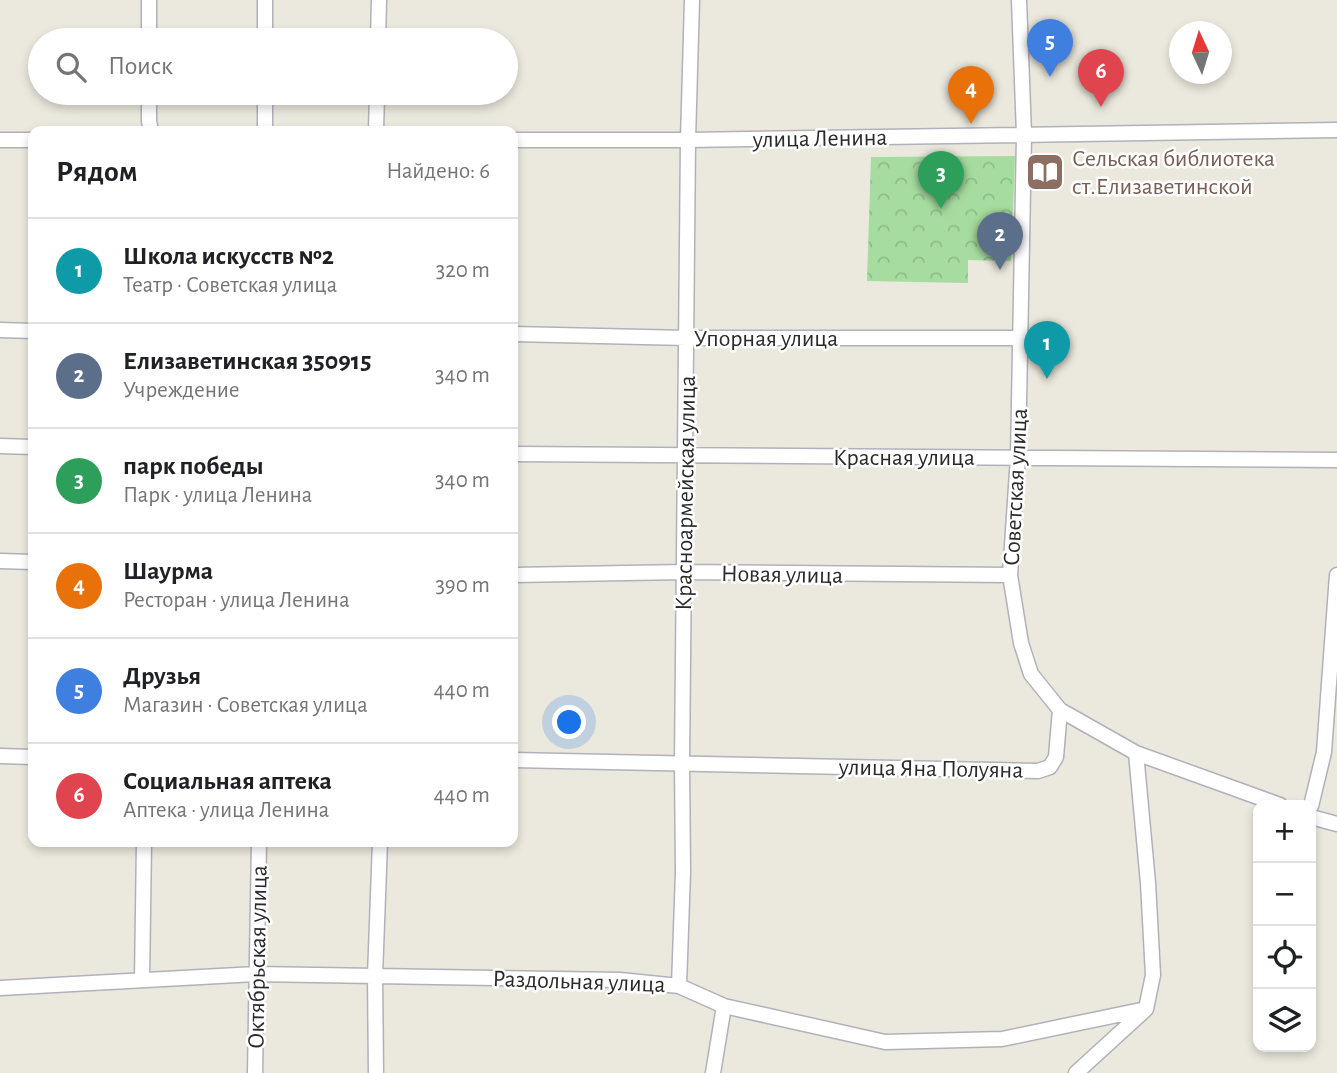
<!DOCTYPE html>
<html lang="ru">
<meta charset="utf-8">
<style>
:root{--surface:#fff;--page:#f2f2f2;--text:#202124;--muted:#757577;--line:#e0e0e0;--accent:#524ce9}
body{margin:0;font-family:"Alegreya Sans",sans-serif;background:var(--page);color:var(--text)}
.controls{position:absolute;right:21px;bottom:21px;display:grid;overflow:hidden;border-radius:14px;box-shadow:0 4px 10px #0003}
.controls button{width:63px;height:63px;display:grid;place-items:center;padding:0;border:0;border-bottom:2px solid var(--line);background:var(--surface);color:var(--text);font:35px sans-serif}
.compass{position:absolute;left:1169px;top:21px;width:63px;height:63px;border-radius:50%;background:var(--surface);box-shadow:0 4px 10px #0003;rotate:356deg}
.you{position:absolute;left:570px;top:723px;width:24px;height:24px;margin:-18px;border:5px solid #fff;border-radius:50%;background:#1a73e8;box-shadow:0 0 0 10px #1a73e833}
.badge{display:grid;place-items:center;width:46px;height:46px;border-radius:50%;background:var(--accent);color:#fff;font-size:23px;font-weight:700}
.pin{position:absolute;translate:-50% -58px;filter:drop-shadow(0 2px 4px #0008)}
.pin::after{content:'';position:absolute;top:37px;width:24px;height:21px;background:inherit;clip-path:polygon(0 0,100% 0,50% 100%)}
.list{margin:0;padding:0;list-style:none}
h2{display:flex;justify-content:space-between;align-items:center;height:91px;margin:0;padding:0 28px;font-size:30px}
h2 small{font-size:23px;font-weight:400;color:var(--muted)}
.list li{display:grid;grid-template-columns:46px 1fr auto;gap:21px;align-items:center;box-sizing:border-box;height:105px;padding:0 28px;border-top:2px solid var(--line)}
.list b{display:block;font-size:26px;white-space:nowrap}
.list p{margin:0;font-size:23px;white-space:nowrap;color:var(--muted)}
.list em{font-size:23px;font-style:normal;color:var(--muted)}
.icon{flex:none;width:38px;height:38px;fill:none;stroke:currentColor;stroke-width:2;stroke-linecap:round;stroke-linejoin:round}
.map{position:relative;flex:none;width:1337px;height:1073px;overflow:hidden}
.search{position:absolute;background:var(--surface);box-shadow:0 4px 10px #0003;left:28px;top:28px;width:490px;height:77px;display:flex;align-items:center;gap:18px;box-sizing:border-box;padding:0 24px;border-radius:38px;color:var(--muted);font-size:26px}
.panel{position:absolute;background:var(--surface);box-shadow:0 4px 10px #0003;left:28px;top:126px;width:490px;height:721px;border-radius:14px}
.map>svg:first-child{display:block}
.park{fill:url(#park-crowns)}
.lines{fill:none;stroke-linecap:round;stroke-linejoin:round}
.minor-casing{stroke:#b1b1bc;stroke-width:17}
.minor{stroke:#fff;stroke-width:14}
.labels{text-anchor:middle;stroke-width:5;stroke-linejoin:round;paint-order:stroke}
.street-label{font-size:24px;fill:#2a2a2a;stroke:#fff}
.education-label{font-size:24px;fill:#785e54;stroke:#fff;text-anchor:start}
</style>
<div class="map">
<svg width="1337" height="1073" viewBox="0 0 1337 1073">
<defs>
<pattern id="park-crowns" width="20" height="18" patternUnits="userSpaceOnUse" patternTransform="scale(1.75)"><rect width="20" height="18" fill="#a6dc9f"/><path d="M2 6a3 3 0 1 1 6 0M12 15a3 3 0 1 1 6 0" fill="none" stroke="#8fbd89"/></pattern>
</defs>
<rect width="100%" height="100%" fill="#ebe8dd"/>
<!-- park -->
<path class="park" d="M1015,156L1011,261L968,260V283L867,281L871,157Z"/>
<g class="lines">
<defs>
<path id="minor" d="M265,0V40
M1019,0L1024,135L1018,457L1010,575L1021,643L1031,674L1060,710L1136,753L1280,805
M149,40V0
M378,40L379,0
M149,93V121L151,131
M265,93V131
M376,131L377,93
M0,140H33
M513,140H688L1337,130
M0,330L33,331
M513,334L687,338H1020
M0,446L33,447
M513,454L1337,460
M0,561L33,562
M513,575L684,572L1010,575
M1136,753L1148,883L1153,975L1146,1009
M0,756L33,757
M513,760L1038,771L1050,767L1056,757L1060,710
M1311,806L1324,752L1337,575
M1311,817L1337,824
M142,980L144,842
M679,986L683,872L682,763L688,140L692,0
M0,988L256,974L620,980L679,986L724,1006L885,1042L1002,1039L1146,1009
M255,1073L259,842
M376,1073L375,976L380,842
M713,1073L724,1006
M1076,1073L1145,1010"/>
</defs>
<!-- minor casing -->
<use href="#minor" class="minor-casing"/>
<!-- minor -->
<use href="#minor" class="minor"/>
</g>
<!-- icons -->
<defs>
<symbol id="library-square" viewBox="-11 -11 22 22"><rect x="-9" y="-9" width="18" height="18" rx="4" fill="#8d6e63" stroke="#fff"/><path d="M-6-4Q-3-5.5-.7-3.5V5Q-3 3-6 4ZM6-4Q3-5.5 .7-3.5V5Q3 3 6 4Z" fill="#fff"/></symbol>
</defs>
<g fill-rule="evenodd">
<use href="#library-square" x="1023" y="150" width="44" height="44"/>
</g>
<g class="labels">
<!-- street labels -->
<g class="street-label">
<text transform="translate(820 138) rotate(-1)" y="8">улица Ленина</text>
<text x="766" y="346">Упорная улица</text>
<text x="904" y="465">Красная улица</text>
<text transform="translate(1015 487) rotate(-87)" y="8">Советская улица</text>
<text transform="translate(685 493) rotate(-89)" y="8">Красноармейская улица</text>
<text transform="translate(782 574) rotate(1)" y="8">Новая улица</text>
<text transform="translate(931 768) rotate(1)" y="8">улица Яна Полуяна</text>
<text transform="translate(257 957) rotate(-89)" y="8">Октябрьская улица</text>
<text transform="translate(579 981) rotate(2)" y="8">Раздольная улица</text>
</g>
<!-- education labels -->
<g class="education-label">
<text x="1072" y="166">Сельская библиотека<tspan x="1072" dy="28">ст.Елизаветинской</tspan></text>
</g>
</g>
</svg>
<div class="controls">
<button>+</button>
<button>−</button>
<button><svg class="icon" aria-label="locate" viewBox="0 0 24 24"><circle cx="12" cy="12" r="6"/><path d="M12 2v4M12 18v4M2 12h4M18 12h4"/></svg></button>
<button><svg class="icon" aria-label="layers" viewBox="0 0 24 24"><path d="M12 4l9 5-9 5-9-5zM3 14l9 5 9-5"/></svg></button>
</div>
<svg class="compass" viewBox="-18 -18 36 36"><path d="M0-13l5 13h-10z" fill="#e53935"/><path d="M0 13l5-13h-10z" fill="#757577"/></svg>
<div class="you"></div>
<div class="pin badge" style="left:1047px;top:379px;background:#0f9aa8">1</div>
<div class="pin badge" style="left:1000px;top:270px;background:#5c6f8a">2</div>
<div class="pin badge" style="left:941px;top:209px;background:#2e9e5b">3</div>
<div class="pin badge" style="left:971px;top:124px;background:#e8710a">4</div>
<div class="pin badge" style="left:1050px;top:77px;background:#3f7fe0">5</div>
<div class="pin badge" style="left:1101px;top:107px;background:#e0444e">6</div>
<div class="search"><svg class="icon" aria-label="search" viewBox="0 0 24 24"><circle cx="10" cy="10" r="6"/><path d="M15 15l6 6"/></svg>Поиск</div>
<section class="panel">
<h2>Рядом<small>Найдено: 6</small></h2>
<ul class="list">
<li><span class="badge" style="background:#0f9aa8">1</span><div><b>Школа искусств №2</b><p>Театр · Советская улица</p></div><em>320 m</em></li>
<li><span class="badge" style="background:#5c6f8a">2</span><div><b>Елизаветинская 350915</b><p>Учреждение</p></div><em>340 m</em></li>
<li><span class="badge" style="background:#2e9e5b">3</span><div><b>парк победы</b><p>Парк · улица Ленина</p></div><em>340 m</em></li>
<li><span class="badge" style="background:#e8710a">4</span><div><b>Шаурма</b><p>Ресторан · улица Ленина</p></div><em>390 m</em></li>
<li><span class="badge" style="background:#3f7fe0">5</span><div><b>Друзья</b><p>Магазин · Советская улица</p></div><em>440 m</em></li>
<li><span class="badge" style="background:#e0444e">6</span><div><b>Социальная аптека</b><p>Аптека · улица Ленина</p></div><em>440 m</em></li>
</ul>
</section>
</div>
